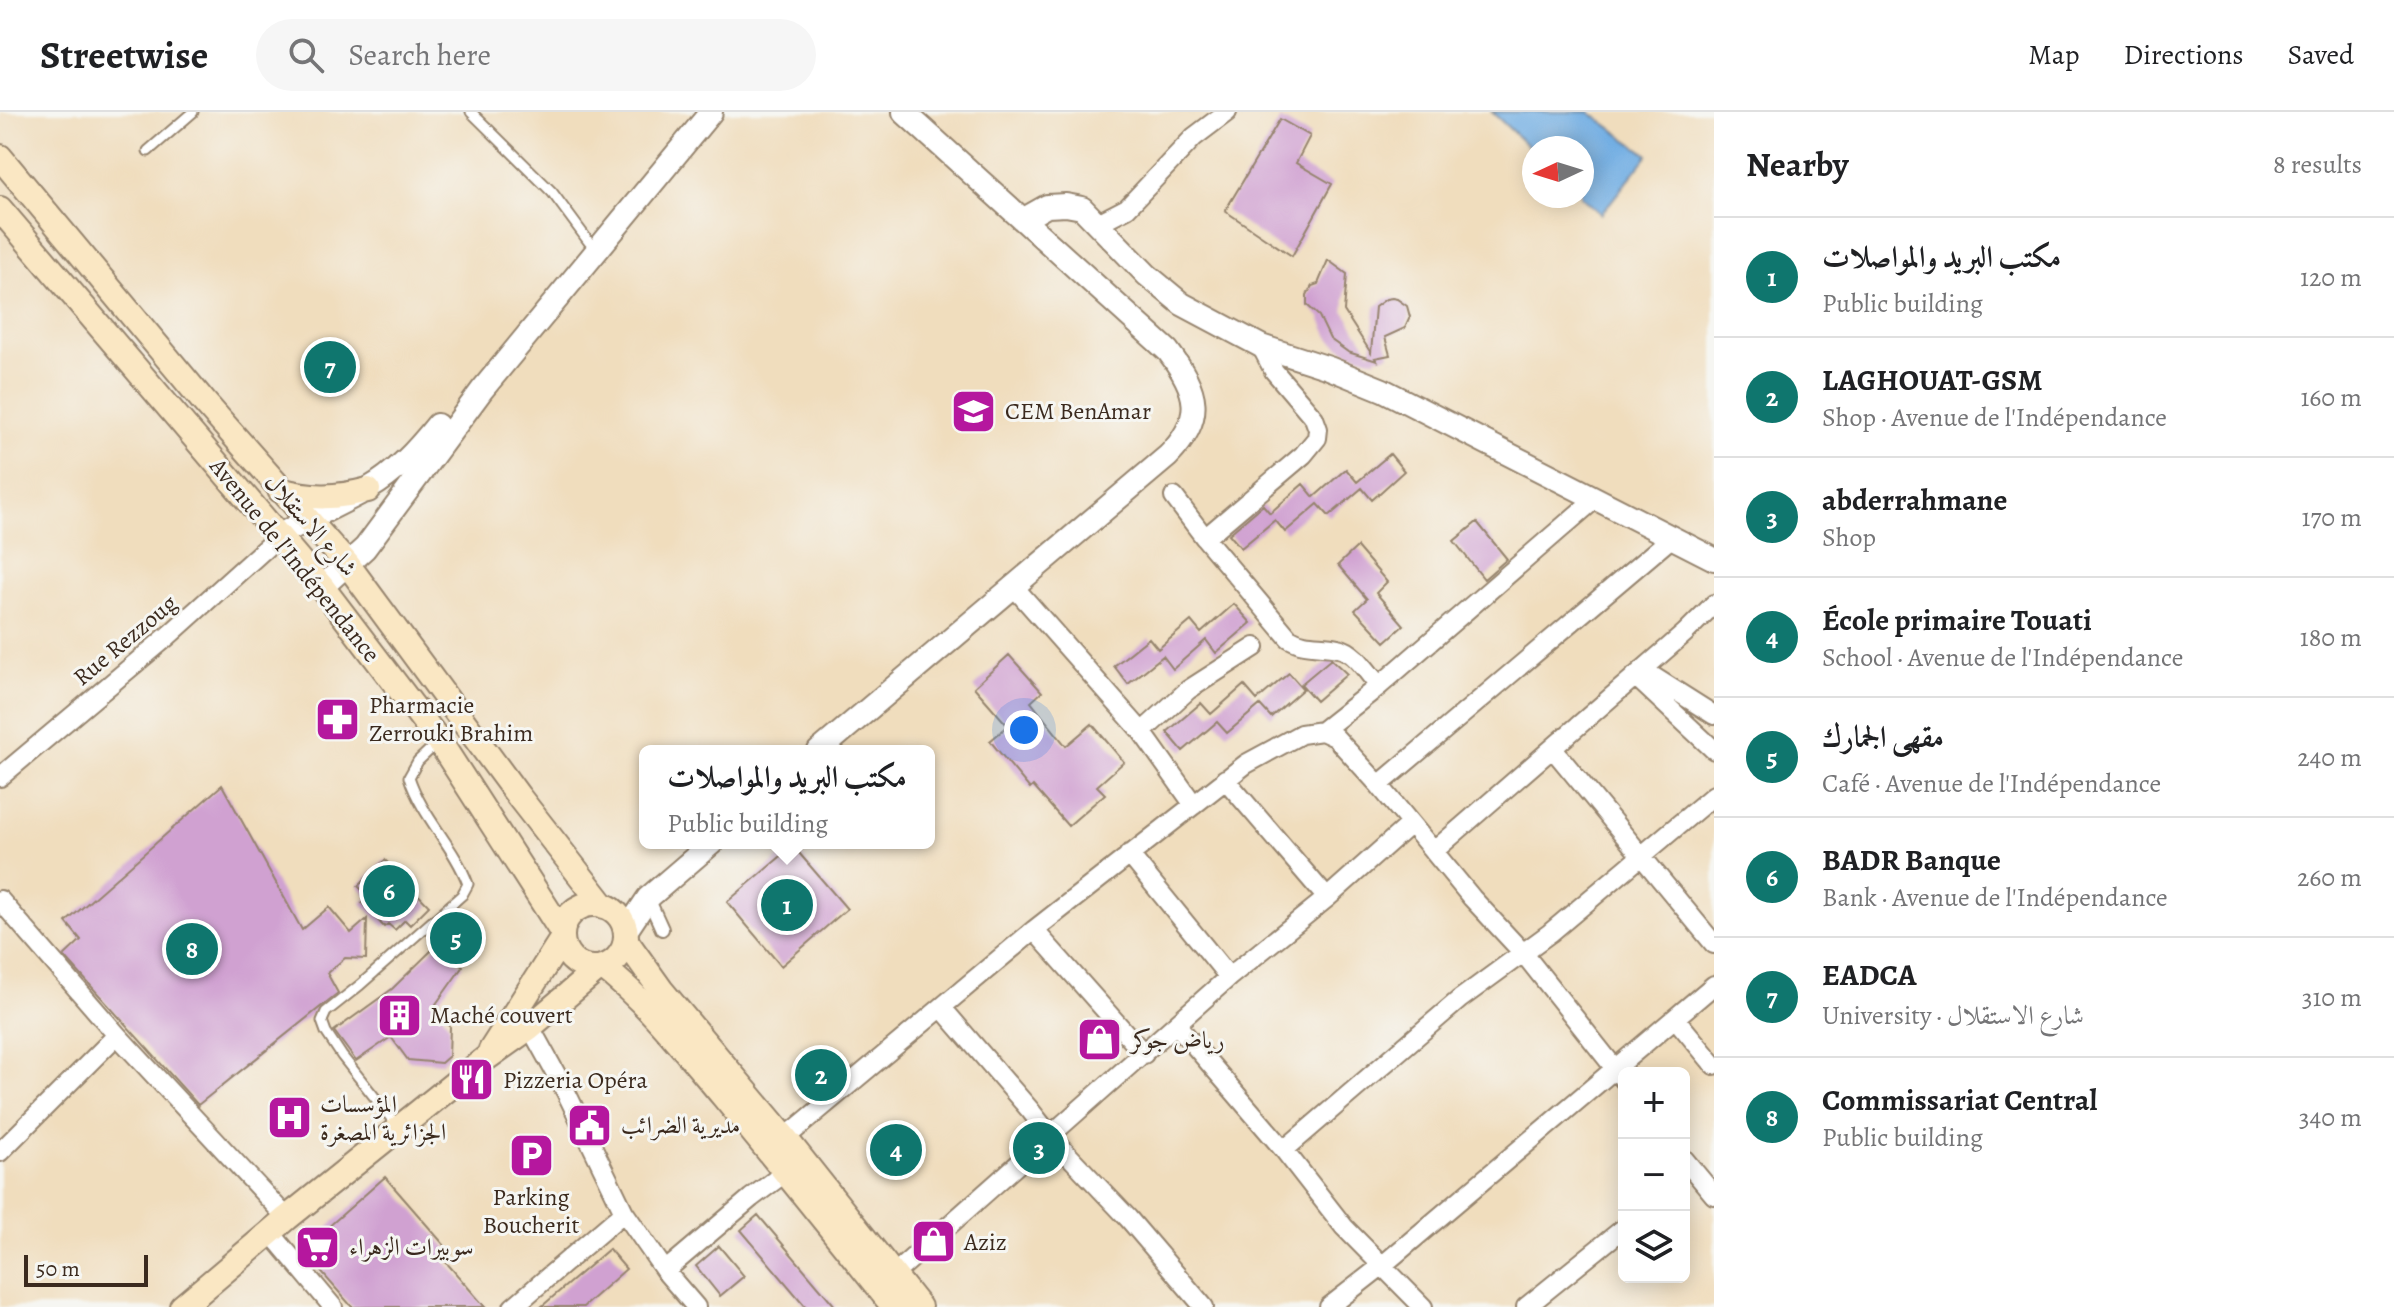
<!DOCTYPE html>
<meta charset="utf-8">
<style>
:root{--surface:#fff;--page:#f6f6f6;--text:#202124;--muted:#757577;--line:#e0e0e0;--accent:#0f766e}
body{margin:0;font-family:Alegreya,Amiri,serif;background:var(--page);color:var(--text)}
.controls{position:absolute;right:24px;bottom:24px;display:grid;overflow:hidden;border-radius:12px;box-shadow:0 4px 20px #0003}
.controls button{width:72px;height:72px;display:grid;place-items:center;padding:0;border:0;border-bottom:2px solid var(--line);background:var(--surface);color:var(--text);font:40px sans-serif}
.compass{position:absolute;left:1522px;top:24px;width:72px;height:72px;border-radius:50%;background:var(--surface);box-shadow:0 4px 20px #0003;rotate:266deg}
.scale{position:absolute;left:24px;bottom:20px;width:124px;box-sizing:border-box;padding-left:8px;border:4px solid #3b2a1e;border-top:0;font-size:22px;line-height:28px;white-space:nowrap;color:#3b2a1e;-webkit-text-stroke:6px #f6f6f2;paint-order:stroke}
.you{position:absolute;left:1024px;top:618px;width:28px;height:28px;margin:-20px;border:6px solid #fff;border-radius:50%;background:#1a73e8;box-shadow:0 0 0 12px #1a73e833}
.badge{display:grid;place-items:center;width:52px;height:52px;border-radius:50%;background:var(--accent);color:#fff;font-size:26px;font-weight:700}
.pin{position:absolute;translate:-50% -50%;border:4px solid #fff;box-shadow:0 2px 8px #0006}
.popup{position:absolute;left:639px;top:633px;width:296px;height:104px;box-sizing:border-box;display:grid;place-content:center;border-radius:12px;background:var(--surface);filter:drop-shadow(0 2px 6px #0005);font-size:26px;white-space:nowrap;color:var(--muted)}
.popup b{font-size:30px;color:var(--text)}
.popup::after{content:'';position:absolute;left:50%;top:100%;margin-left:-16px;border:16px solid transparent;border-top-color:var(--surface)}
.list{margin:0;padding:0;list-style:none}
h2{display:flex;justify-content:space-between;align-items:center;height:104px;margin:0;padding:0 32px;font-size:34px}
h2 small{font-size:26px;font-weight:400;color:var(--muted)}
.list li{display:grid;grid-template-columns:52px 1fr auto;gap:24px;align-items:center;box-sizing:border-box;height:120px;padding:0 32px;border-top:2px solid var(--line)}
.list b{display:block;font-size:30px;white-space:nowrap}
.list p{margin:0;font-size:26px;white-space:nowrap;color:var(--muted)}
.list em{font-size:26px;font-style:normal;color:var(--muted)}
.icon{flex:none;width:44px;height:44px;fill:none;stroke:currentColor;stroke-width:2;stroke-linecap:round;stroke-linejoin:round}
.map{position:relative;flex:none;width:1714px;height:1195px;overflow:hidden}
header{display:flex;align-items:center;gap:48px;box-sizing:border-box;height:112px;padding:0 40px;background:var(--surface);border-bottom:2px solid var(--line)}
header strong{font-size:38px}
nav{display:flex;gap:44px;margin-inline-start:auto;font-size:28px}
.search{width:560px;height:72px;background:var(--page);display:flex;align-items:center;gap:20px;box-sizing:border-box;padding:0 28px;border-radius:44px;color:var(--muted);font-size:30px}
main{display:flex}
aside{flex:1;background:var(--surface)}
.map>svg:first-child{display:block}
.water{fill:#72aee3;stroke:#566c80;stroke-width:2}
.building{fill:#d0a1d1}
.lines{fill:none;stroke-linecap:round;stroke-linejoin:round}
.service-casing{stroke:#96846e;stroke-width:13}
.pedestrian-casing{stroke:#96846e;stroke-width:16}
.minor-casing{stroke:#96846e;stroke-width:22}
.tertiary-casing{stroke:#96846e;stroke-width:26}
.secondary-casing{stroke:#96846e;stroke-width:28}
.service{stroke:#fff;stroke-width:9}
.pedestrian{stroke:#fff;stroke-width:12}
.minor{stroke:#fff;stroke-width:18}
.tertiary{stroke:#fff;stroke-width:22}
.secondary{stroke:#fae7c3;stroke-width:24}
.labels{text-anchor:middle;stroke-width:6;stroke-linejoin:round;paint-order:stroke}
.poi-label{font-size:24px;fill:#3b2a1e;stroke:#f6f6f2;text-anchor:start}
.street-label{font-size:24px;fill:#3b2a1e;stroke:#f6f6f2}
</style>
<header>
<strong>Streetwise</strong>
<div class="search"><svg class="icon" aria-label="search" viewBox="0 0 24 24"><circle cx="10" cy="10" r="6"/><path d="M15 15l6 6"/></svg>Search here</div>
<nav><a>Map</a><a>Directions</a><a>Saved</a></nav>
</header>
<main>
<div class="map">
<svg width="1714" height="1195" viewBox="0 0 1714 1195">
<rect width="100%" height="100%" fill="#f6f6f2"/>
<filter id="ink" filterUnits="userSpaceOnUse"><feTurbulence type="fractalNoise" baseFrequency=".0125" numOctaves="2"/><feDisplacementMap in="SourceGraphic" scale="16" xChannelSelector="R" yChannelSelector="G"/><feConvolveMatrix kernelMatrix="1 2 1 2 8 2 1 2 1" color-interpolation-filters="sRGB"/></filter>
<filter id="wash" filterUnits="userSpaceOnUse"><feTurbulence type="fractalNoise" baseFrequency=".006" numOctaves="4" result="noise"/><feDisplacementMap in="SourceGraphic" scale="32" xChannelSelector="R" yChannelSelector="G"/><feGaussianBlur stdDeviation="1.8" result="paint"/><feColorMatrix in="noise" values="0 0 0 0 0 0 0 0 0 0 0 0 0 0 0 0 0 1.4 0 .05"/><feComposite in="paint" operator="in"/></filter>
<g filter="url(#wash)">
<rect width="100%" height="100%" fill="#f0ddbd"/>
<!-- water -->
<path class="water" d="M1492,0H1589L1648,43L1601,102L1581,84L1582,36H1534V40Z"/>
<g id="blocks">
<!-- building -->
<path class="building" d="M1280,7L1310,24L1296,51L1332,72L1292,144L1225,99Z
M1328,148L1347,162L1344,199L1371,241L1375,195L1386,187L1392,186L1397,187L1407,194L1410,205L1405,216L1385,225L1390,243L1375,246L1377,249L1348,240L1330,227L1319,204L1307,193V183L1312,174L1318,172Z
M1390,342L1404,359L1372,388L1362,376L1329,404L1318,392L1285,420L1275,408L1241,436L1229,422L1263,393L1270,401L1303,372L1314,385L1346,357L1357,370Z
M1477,410L1507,447L1484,467L1454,429Z
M1357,435L1387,470L1376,481L1404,513L1385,530L1355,498L1367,487L1338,453Z
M1234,492L1251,511L1216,541L1206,528L1173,557L1163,544L1128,572L1114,554L1149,526L1158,537L1191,509L1201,521Z
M1009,543L1042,580L1031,590L1066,634L1092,612L1124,650L1097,674L1105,682L1068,714L1033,674L1030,677L990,629L1008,614L974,575Z
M1331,547L1347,562L1316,589L1301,572Z
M1289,561L1303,577L1271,605L1260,593L1227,621L1217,610L1183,639L1167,620L1201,591L1211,602L1244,573L1257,588Z
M222,673L302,818L329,795L351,821L367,807L366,847L345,846L327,861L338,881L198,993L64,844L81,828L66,810Z
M793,734L847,797L781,854L727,790Z
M385,748L429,794L410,813L405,808L395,818L388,812L384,815L362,791L369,785L358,774Z
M436,834L463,854L436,892L450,915L449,944L441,951L408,948L391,925L356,949L334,919L392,877Z
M385,1065L452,1142L445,1149L485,1195H352L302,1138Z
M758,1103L836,1195H806L741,1118Z
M719,1134L744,1164L720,1184L696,1154Z
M609,1137L626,1157L583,1195H541Z"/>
</g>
</g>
<g filter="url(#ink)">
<use href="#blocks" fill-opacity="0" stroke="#96846e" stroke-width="2"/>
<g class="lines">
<defs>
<path id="service" d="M471,0L552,80L589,130
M148,39L193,0
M399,1016L342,944L326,920L322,909L326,900L360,873L462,783L468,772C454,734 422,705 409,665L418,649L437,631"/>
<path id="pedestrian" d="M648,786L662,817"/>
<path id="minor" d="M1098,111L1127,96L1194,25L1227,0
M1174,385L1205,426L1289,526C1305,536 1320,532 1338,536C1355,539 1368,561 1379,574
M1205,426L1303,343L1317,326L1318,317L1314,306L1274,259L1261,234
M1014,475L1142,620L1194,693
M1643,558L1714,603
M1635,564L1714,638
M1322,619L1379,574L1595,387
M1142,620L1188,578L1255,535
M1553,637L1714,832
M0,665L168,524L279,424
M1225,667L1327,786
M1379,673L1472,786L1524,842L1624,968
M1434,739L1685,521L1714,492
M1129,742L1229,865
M0,788L117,923L287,1106
M1034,818L1144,942
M942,896L1030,998L1051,1025L1128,1106L1204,1195
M1675,906L1714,953
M1176,912L1284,1038L1344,1115L1423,1195
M530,915L566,980L624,1100L665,1159L696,1195
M785,1026L1034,818L1246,652L1301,622L1322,619L1335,625L1379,673L1670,427
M1284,1038L1460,887L1550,821L1714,683
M0,1040L117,923
M1684,1047L1714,1083
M270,1120L333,1195
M665,1159L751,1086L786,1060
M893,1163L1229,865L1327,786L1409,713
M513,1195L624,1100
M1329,1195L1384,1152L1714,873
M1526,1195L1624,1116"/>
<path id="tertiary" d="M1024,107L1047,94L1066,93L1082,96L1147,163L1182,192L1261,234L1329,256L1383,278L1714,447
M279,424C307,406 338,394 368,377C396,361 417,338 437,313
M322,475L365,436L482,278L711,0
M819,639L1168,344C1206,305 1198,279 1168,239L904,0
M626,819L648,786L712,731"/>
<path id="secondary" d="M0,45L205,291L348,453L519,685L604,794
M0,97L322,475L439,629L562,820
M280,378C311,387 337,386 368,378
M562 824a32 32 0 1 1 64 0a32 32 0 1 1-64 0Z
M626,829L661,878L785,1026L919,1195
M602,855C650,892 685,939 724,985C781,1054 838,1125 894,1195
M491,938L562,827
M182,1195L287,1106L485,947L530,915L599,856"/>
</defs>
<!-- service casing -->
<use href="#service" class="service-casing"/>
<!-- pedestrian casing -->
<use href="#pedestrian" class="pedestrian-casing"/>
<!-- minor casing -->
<use href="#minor" class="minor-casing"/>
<!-- tertiary casing -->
<use href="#tertiary" class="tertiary-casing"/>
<!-- secondary casing -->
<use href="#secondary" class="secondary-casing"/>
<!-- service -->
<use href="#service" class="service"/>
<!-- pedestrian -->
<use href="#pedestrian" class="pedestrian"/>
<!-- minor -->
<use href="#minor" class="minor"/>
<!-- tertiary -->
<use href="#tertiary" class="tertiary"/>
<!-- secondary -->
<use href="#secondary" class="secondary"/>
</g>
</g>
<!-- icons -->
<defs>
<symbol id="school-square" viewBox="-11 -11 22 22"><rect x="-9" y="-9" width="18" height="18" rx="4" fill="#b5179e" stroke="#f6f6f2"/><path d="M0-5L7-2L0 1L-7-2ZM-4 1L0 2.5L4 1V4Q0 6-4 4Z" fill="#fff"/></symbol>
<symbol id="pharmacy-square" viewBox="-11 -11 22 22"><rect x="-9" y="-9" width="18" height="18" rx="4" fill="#b5179e" stroke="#f6f6f2"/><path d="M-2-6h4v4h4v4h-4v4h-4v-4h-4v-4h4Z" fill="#fff"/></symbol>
<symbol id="building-square" viewBox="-11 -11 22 22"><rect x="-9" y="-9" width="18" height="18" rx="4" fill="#b5179e" stroke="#f6f6f2"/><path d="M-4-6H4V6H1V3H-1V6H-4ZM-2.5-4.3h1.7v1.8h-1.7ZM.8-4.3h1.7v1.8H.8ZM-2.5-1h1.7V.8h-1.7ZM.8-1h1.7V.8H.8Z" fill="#fff"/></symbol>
<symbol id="shop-square" viewBox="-11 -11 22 22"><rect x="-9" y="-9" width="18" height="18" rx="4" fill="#b5179e" stroke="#f6f6f2"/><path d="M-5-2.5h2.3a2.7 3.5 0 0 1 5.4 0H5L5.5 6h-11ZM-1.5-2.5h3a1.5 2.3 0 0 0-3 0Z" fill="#fff"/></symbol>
<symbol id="restaurant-square" viewBox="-11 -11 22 22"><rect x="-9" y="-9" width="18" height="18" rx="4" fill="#b5179e" stroke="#f6f6f2"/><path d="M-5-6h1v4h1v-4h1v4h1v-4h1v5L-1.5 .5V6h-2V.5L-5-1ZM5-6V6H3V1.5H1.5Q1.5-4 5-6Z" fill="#fff"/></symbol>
<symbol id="hospital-square" viewBox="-11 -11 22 22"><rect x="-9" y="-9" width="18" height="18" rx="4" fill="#b5179e" stroke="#f6f6f2"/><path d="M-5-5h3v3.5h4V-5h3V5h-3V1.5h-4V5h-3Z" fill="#fff"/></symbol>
<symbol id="civic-square" viewBox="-11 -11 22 22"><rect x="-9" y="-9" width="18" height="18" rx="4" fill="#b5179e" stroke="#f6f6f2"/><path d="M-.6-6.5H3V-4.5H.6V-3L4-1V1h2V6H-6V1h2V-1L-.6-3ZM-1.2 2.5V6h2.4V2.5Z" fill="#fff"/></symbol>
<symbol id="parking-square" viewBox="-11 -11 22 22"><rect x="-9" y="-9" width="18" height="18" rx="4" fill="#b5179e" stroke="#f6f6f2"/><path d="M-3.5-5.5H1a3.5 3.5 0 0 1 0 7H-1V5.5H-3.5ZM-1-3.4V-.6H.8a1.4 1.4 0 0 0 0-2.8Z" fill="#fff"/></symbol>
<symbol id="supermarket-square" viewBox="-11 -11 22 22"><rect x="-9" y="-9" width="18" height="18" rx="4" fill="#b5179e" stroke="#f6f6f2"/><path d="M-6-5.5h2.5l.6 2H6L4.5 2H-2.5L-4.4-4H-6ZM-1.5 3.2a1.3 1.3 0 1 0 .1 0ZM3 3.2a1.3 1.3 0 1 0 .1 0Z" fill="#fff"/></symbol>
</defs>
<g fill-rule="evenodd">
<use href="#school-square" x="948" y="274" width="51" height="51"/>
<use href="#pharmacy-square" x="312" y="582" width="51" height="51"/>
<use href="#building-square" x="374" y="878" width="51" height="51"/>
<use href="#shop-square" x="1074" y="902" width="51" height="51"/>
<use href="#restaurant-square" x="446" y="942" width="51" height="51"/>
<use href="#hospital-square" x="264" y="980" width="51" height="51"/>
<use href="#civic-square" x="564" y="988" width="51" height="51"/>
<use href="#parking-square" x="506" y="1018" width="51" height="51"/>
<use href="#shop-square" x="908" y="1104" width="51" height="51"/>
<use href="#supermarket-square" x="292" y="1110" width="51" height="51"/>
</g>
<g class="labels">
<!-- poi labels -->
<g class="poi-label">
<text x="1005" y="307">CEM BenAmar</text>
<text x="369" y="601">Pharmacie<tspan x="369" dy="28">Zerrouki Brahim</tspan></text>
<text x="430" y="911">Maché couvert</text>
<text x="1131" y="936">رياض جوكر</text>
<text x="503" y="976">Pizzeria Opéra</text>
<text x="320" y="1000">المؤسسات<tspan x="320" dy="28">الجزائرية المصغرة</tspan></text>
<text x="621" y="1021">مديرية الضرائب</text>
<text x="531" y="1093" text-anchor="middle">Parking<tspan x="531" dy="28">Boucherit</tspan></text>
<text x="964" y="1138">Aziz</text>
<text x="349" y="1143">سوبيرات الزهراء</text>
</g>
<!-- street labels -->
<g class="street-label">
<text transform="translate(311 413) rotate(49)" y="8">شارع الاستقلال</text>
<text transform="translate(295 448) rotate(51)" y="8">Avenue de l'Indépendance</text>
<text transform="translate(125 528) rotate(-40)" y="8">Rue Rezzoug</text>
</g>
</g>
</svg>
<div class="controls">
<button>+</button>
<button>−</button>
<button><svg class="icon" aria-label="layers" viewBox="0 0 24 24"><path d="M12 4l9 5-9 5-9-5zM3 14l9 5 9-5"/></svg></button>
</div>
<svg class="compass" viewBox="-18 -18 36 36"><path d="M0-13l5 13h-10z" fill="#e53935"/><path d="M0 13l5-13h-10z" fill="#757577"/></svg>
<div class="scale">50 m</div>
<div class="you"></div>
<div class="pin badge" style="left:787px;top:793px">1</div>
<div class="popup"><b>مكتب البريد والمواصلات</b>Public building</div>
<div class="pin badge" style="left:821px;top:963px">2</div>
<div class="pin badge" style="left:1039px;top:1036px">3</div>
<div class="pin badge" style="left:896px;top:1038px">4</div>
<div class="pin badge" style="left:456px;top:826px">5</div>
<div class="pin badge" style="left:389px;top:779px">6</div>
<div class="pin badge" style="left:330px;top:255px">7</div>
<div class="pin badge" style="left:192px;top:837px">8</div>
</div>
<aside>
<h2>Nearby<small>8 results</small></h2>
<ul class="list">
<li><span class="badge">1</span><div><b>مكتب البريد والمواصلات</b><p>Public building</p></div><em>120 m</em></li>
<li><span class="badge">2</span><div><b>LAGHOUAT-GSM</b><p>Shop · Avenue de l'Indépendance</p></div><em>160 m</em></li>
<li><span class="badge">3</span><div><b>abderrahmane</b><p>Shop</p></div><em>170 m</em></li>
<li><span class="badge">4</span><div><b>École primaire Touati</b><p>School · Avenue de l'Indépendance</p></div><em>180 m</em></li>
<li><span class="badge">5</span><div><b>مقهى الجمارك</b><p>Café · Avenue de l'Indépendance</p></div><em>240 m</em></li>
<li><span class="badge">6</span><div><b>BADR Banque</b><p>Bank · Avenue de l'Indépendance</p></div><em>260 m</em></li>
<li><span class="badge">7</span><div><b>EADCA</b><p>University · شارع الاستقلال</p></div><em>310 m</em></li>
<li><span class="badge">8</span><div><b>Commissariat Central</b><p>Public building</p></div><em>340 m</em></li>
</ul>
</aside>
</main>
